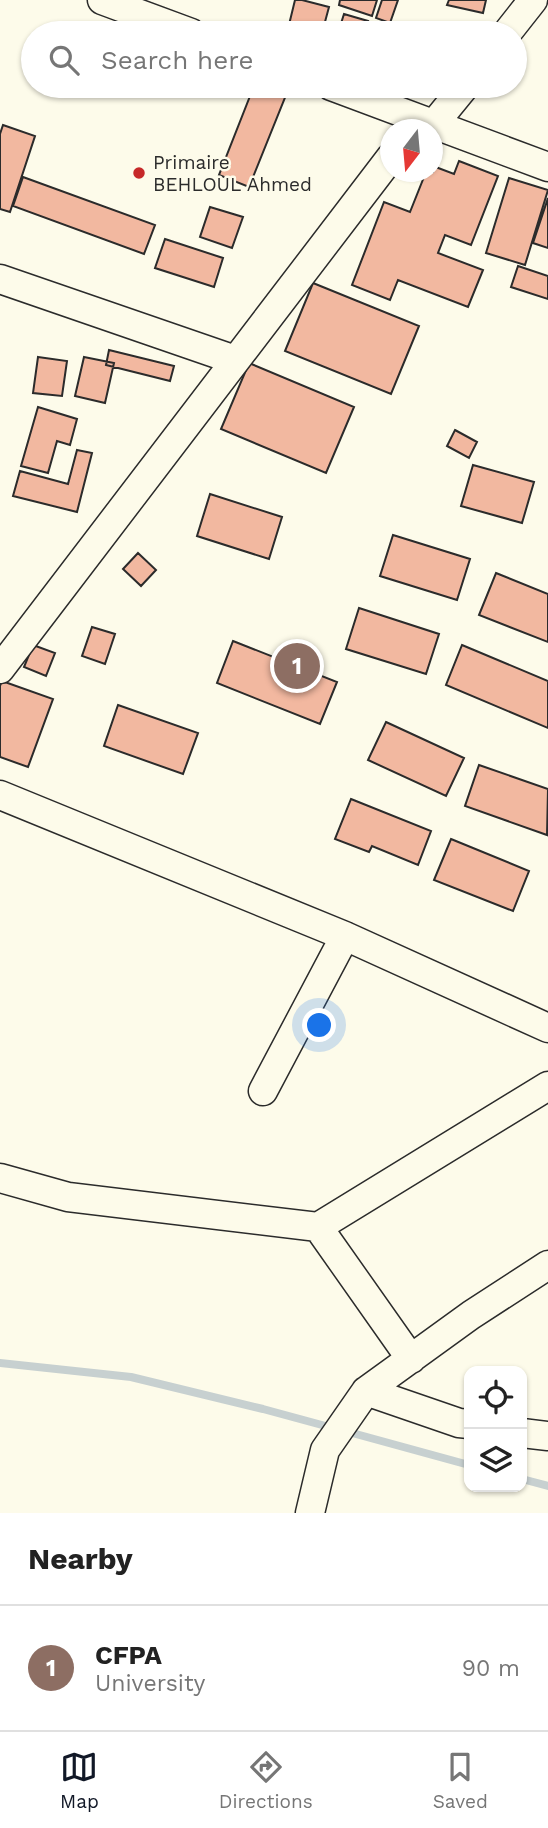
<!DOCTYPE html>
<style>
:root{--surface:#fff;--page:#f2f2f2;--text:#222;--muted:#767676;--line:#e0e0e0;--accent:#111827}
body{margin:0;font-family:"Work Sans",sans-serif;background:var(--page);color:var(--text)}
.controls{position:absolute;right:21px;bottom:21px;display:grid;overflow:hidden;border-radius:14px;box-shadow:0 2px 5px #0004}
.controls button{width:63px;height:63px;display:grid;place-items:center;padding:0;border:0;border-bottom:2px solid var(--line);background:var(--surface);color:var(--text);font:35px sans-serif}
.compass{position:absolute;left:380px;top:119px;width:63px;height:63px;border-radius:50%;background:var(--surface);box-shadow:0 2px 5px #0004;rotate:196deg}
.you{position:absolute;left:320px;top:1026px;width:24px;height:24px;margin:-18px;border:5px solid #fff;border-radius:50%;background:#1a73e8;box-shadow:0 0 0 10px #1a73e833}
.badge{display:grid;place-items:center;width:46px;height:46px;border-radius:50%;background:var(--accent);color:#fff;font-size:23px;font-weight:700}
.pin{position:absolute;translate:-50% -50%;border:4px solid #fff;box-shadow:0 2px 7px #0006}
.list{margin:0;padding:0;list-style:none}
h2{display:flex;justify-content:space-between;align-items:center;height:91px;margin:0;padding:0 28px;font-size:30px}
h2 small{font-size:23px;font-weight:400;color:var(--muted)}
.list li{display:grid;grid-template-columns:46px 1fr auto;gap:21px;align-items:center;box-sizing:border-box;height:126px;padding:0 28px;border-top:2px solid var(--line)}
.list b{display:block;font-size:26px;white-space:nowrap}
.list p{margin:0;font-size:23px;white-space:nowrap;color:var(--muted)}
.list em{font-size:23px;font-style:normal;color:var(--muted)}
.icon{flex:none;width:38px;height:38px;fill:none;stroke:currentColor;stroke-width:2;stroke-linecap:round;stroke-linejoin:round}
.map{position:relative;flex:none;width:548px;height:1513px;overflow:hidden}
.search{position:absolute;background:var(--surface);box-shadow:0 2px 5px #0004;left:21px;right:21px;top:21px;height:77px;display:flex;align-items:center;gap:18px;box-sizing:border-box;padding:0 24px;border-radius:38px;color:var(--muted);font-size:26px}
.sheet{height:217px;background:var(--surface)}
nav{display:flex;justify-content:space-around;align-items:center;box-sizing:border-box;height:98px;border-top:2px solid var(--line);background:var(--surface);font-size:19px;color:var(--muted)}
nav a{display:grid;justify-items:center;gap:4px}
nav .on{color:var(--accent)}
.map>svg:first-child{display:block}
.lines{fill:none;stroke-linecap:round;stroke-linejoin:round}
.stream{stroke:#c7d0d0;stroke-width:8}
.building{fill:#f2b8a0;stroke:#2b2b2b;stroke-width:2}
.minor-casing{stroke:#2b2b2b;stroke-width:31}
.minor{stroke:#fdfbea;stroke-width:28}
.poi-dot{fill:#c62828;stroke:#fdfbea;stroke-width:2.5}
.labels{text-anchor:middle;stroke-width:5;stroke-linejoin:round;paint-order:stroke}
.poi-label{font-size:19px;fill:#2b2b2b;stroke:#fdfbea;text-anchor:start}
</style>
<div class="map">
<svg width="548" height="1513" viewBox="0 0 548 1513">
<rect width="100%" height="100%" fill="#fdfbea"/>
<g class="lines">
<!-- stream -->
<path class="stream" d="M0,1363L131,1377L263,1409L333,1428
M345,1431L469,1465
M522,1479L548,1486"/>
</g>
<!-- building -->
<path class="building" d="M295,0H302L329,7L322,33H287Z
M340,0H377L372,16L339,5Z
M382,0H398L390,23L376,18Z
M449,0H486L483,13L447,5Z
M344,14L368,21L364,33H338Z
M254,86H263L286,95L249,187L219,175Z
M3,125L35,136L10,212L0,209V134Z
M459,161L498,176L471,245L445,235L438,253L483,270L468,307L398,280L390,300L352,285L384,202L410,212L426,172H433V166L454,174Z
M23,177L155,225L144,254L13,206Z
M509,178L548,190L525,265L486,253Z
M548,198V248L533,243Z
M210,207L243,217L232,248L200,237Z
M165,239L223,258L214,287L155,268Z
M518,266L548,276V299L511,287Z
M313,283L419,326L391,394L285,351Z
M109,350L174,366L170,381L106,365Z
M38,357L67,361L62,396L33,393Z
M84,357L114,363L105,403L75,396Z
M249,363L354,407L326,473L221,429Z
M38,407L77,419L70,445L57,441L48,473L21,466Z
M455,430L477,442L469,458L447,446Z
M77,450L92,453L77,512L13,496L20,471L68,484Z
M473,465L534,482L522,523L461,506Z
M210,494L282,517L269,559L197,536Z
M393,535L470,559L457,600L380,576Z
M138,553L156,570L141,586L123,569Z
M496,573L548,594V642L479,615Z
M359,608L439,634L426,674L346,649Z
M92,627L115,634L105,664L82,656Z
M233,641L337,682L320,724L217,683Z
M33,645L55,653L46,676L24,667Z
M462,645L548,681V728L446,685Z
M2,681L53,699L28,767L0,757V686Z
M118,705L198,733L183,774L104,746Z
M386,722L464,758L446,796L368,760Z
M479,765L548,789L547,835L465,806Z
M351,799L431,831L418,865L372,846L369,852L335,839Z
M451,839L529,871L513,911L434,880Z"/>
<g class="lines">
<defs>
<path id="minor" d="M102,0L191,33
M507,33L533,0
M331,86L548,167
M424,130L434,124L465,86
M0,279L235,360
M0,669L391,157
M0,795L345,936L548,1028
M263,1091L345,936
M0,1178L68,1197L318,1227L548,1086
M318,1227L411,1359
M366,1391L459,1423L469,1424
M522,1433L548,1436
M310,1513L325,1450L366,1391L471,1315L548,1265"/>
</defs>
<!-- minor casing -->
<use href="#minor" class="minor-casing"/>
<!-- minor -->
<use href="#minor" class="minor"/>
</g>
<!-- markers -->
<circle class="poi-dot" cx="139" cy="173" r="7"/>
<g class="labels">
<!-- poi labels -->
<g class="poi-label">
<text x="153" y="169">Primaire<tspan x="153" dy="22">BEHLOUL Ahmed</tspan></text>
</g>
</g>
</svg>
<div class="controls">
<button><svg class="icon" aria-label="locate" viewBox="0 0 24 24"><circle cx="12" cy="12" r="6"/><path d="M12 2v4M12 18v4M2 12h4M18 12h4"/></svg></button>
<button><svg class="icon" aria-label="layers" viewBox="0 0 24 24"><path d="M12 4l9 5-9 5-9-5zM3 14l9 5 9-5"/></svg></button>
</div>
<svg class="compass" viewBox="-18 -18 36 36"><path d="M0-13l5 13h-10z" fill="#e53935"/><path d="M0 13l5-13h-10z" fill="#767676"/></svg>
<div class="you"></div>
<div class="pin badge" style="left:297px;top:666px;background:#8d6e63">1</div>
<div class="search"><svg class="icon" aria-label="search" viewBox="0 0 24 24"><circle cx="10" cy="10" r="6"/><path d="M15 15l6 6"/></svg>Search here</div>
</div>
<section class="sheet">
<h2>Nearby<small></small></h2>
<ul class="list">
<li><span class="badge" style="background:#8d6e63">1</span><div><b>CFPA</b><p>University</p></div><em>90 m</em></li>
</ul>
</section>
<nav>
<a class="on"><svg class="icon" aria-label="map" viewBox="0 0 24 24"><path d="M3 6l6-2 6 2 6-2v14l-6 2-6-2-6 2zM9 4v14M15 6v14"/></svg>Map</a>
<a><svg class="icon" aria-label="directions" viewBox="0 0 24 24"><path d="M12 3l9 9-9 9-9-9zM9 14v-3h6M13 9l2 2-2 2"/></svg>Directions</a>
<a><svg class="icon" aria-label="saved" viewBox="0 0 24 24"><path d="M7 4h10v16l-5-4-5 4z"/></svg>Saved</a>
</nav>
